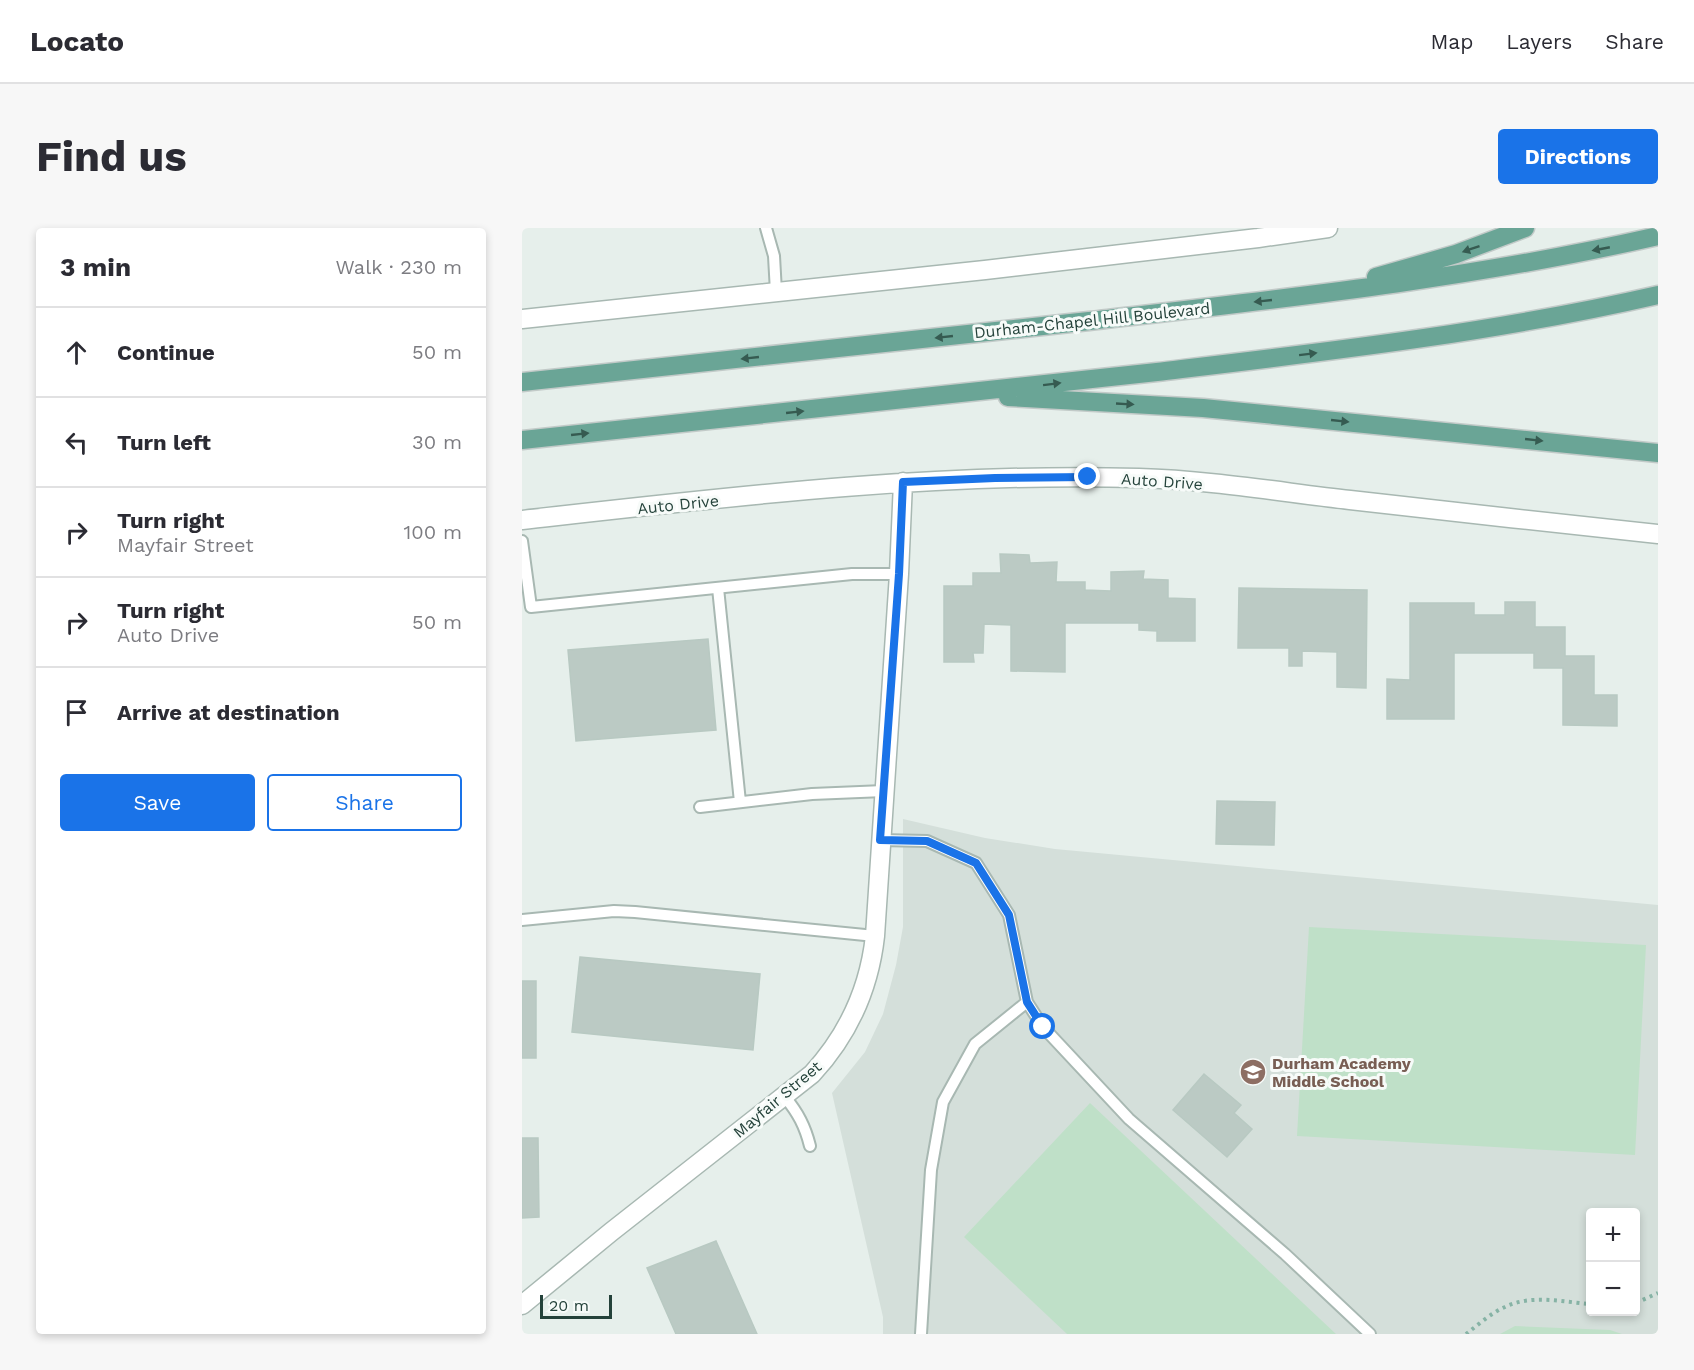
<!DOCTYPE html>
<meta charset="utf-8">
<style>
:root{--surface:#fff;--page:#f7f7f7;--text:#2b2b33;--muted:#7c7c81;--line:#e1e1e2;--accent:#1a73e8}
body{margin:0;font-family:"Work Sans",sans-serif;background:var(--page);color:var(--text)}
.controls{position:absolute;right:18px;bottom:18px;display:grid;overflow:hidden;border-radius:6px;box-shadow:0 3px 9px #0003}
.controls button{width:54px;height:54px;display:grid;place-items:center;padding:0;border:0;border-bottom:2px solid var(--line);background:var(--surface);color:var(--text);font:30px sans-serif}
.scale{position:absolute;left:18px;bottom:15px;width:72px;box-sizing:border-box;padding-left:6px;border:3px solid #24423a;border-top:0;font-size:16px;line-height:21px;white-space:nowrap;color:#24423a;-webkit-text-stroke:4px #f7fbf9;paint-order:stroke}
.stop{position:absolute;width:18px;height:18px;margin:-14px;border:4px solid #1a73e8;border-radius:50%;background:#fff}
.stop.end{background:#1a73e8;border-color:#fff;box-shadow:0 2px 6px #0008}
.list{margin:0;padding:0;list-style:none}
h2{display:flex;justify-content:space-between;align-items:center;height:78px;margin:0;padding:0 24px;font-size:26px}
h2 small{font-size:20px;font-weight:400;color:var(--muted)}
.list li{display:grid;grid-template-columns:39px 1fr auto;gap:18px;align-items:center;box-sizing:border-box;height:90px;padding:0 24px;border-top:2px solid var(--line)}
.list b{display:block;font-size:22px;white-space:nowrap}
.list p{margin:0;font-size:20px;white-space:nowrap;color:var(--muted)}
.list em{font-size:20px;font-style:normal;color:var(--muted)}
.actions{display:flex;gap:12px;padding:18px 24px}
.actions a{flex:1;padding:14px 0;border:2px solid var(--accent);border-radius:6px;text-align:center;font-size:21px;color:var(--accent)}
.actions .main{background:var(--accent);color:#fff}
.icon{flex:none;width:33px;height:33px;fill:none;stroke:currentColor;stroke-width:2;stroke-linecap:round;stroke-linejoin:round}
.map{position:relative;flex:none;width:1136px;height:1106px;overflow:hidden;border-radius:6px}
header{display:flex;align-items:center;gap:36px;box-sizing:border-box;height:84px;padding:0 30px;background:var(--surface);border-bottom:2px solid var(--line)}
header strong{font-size:28px}
nav{display:flex;gap:33px;margin-inline-start:auto;font-size:21px}
.intro{display:flex;align-items:center;justify-content:space-between;box-sizing:border-box;height:144px;padding:0 36px}
h1{margin:0;font-size:42px}
.button{padding:15px 27px;border-radius:6px;background:var(--accent);color:#fff;font-size:21px;font-weight:700}
main{display:flex;gap:36px;padding:0 36px}
aside{flex:1;background:var(--surface);border-radius:6px;box-shadow:0 3px 9px #0003}
.map>svg:first-child{display:block}
.built{fill:#d4dfda;fill-rule:evenodd}
.green{fill:#bfe0c8}
.building{fill:#bbcac4;stroke:#b8c9c2;stroke-width:1.5}
.lines{fill:none;stroke-linecap:round;stroke-linejoin:round}
.lane-casing{stroke:#a8b8b2;stroke-width:14}
.street-casing{stroke:#a8b8b2;stroke-width:21}
.primary-casing{stroke:#c2cac8;stroke-width:21}
.path{stroke:#86b3a5;stroke-width:4;stroke-dasharray:3 4.5;stroke-linecap:butt}
.lane{stroke:#fff;stroke-width:10}
.street{stroke:#fff;stroke-width:18}
.primary{stroke:#6aa596;stroke-width:18}
.oneway{fill:#365b51}
.route{stroke:#1a73e8;stroke-width:8}
.labels{text-anchor:middle;stroke-width:6;stroke-linejoin:round;paint-order:stroke}
.street-label{font-size:16px;fill:#24423a;stroke:#f7fbf9}
.education-label{font-size:16px;font-weight:bold;fill:#785e54;stroke:#f7fbf9;text-anchor:start}
</style>
<header>
<strong>Locato</strong>
<nav><a>Map</a><a>Layers</a><a>Share</a></nav>
</header>
<div class="intro"><h1>Find us</h1><a class="button">Directions</a></div>
<main>
<aside>
<h2>3 min<small>Walk · 230 m</small></h2>
<ul class="list">
<li><svg class="icon" aria-label="ahead" viewBox="0 0 24 24"><path d="M12 20V5M6 11l6-6 6 6"/></svg><div><b>Continue</b></div><em>50 m</em></li>
<li><svg class="icon" aria-label="left" viewBox="0 0 24 24"><path d="M17 20v-9H6M10 6l-5 5 5 5"/></svg><div><b>Turn left</b></div><em>30 m</em></li>
<li><svg class="icon" aria-label="right" viewBox="0 0 24 24"><path d="M7 20v-9h11M14 6l5 5-5 5"/></svg><div><b>Turn right</b><p>Mayfair Street</p></div><em>100 m</em></li>
<li><svg class="icon" aria-label="right" viewBox="0 0 24 24"><path d="M7 20v-9h11M14 6l5 5-5 5"/></svg><div><b>Turn right</b><p>Auto Drive</p></div><em>50 m</em></li>
<li><svg class="icon" aria-label="arrive" viewBox="0 0 24 24"><path d="M6 21V4h12l-3 4 3 4H6"/></svg><div><b>Arrive at destination</b></div></li>
</ul>
<div class="actions"><a class="main">Save</a><a>Share</a></div>
</aside>
<div class="map">
<svg width="1136" height="1106" viewBox="0 0 1136 1106">
<rect width="100%" height="100%" fill="#e6efeb"/>
<!-- built -->
<path class="built" d="M381,591L463,610L533,621L1136,677V1106H361V1089L310,865L343,824L361,786L374,737L381,699ZM1068,984H1114V1084H1068Z"/>
<!-- green -->
<path class="green" d="M787,699L1124,717L1113,927L775,908Z
M568,875L814,1106H545L442,1009Z
M993,1098L1088,1102L1100,1106H978Z"/>
<!-- building -->
<path class="building" d="M478,326L507,327L508,335L535,334L534,354H563V362L589,363V344L622,343L621,351L646,352V370L673,371V413H635V403L617,402V395H543V444L489,443V397L462,396L461,425H451L452,434H422V358H451V345H479Z
M717,360L845,362L844,460L815,459V424L780,423V438H767V420H716Z
M983,374H1013V399H1043V428H1072V467H1095V498L1041,497V440H1012V425H932V491H865V451L888,452V375H952V387H983Z
M186,411L194,502L54,513L46,422Z
M695,573L753,574L752,617L694,616Z
M58,729L238,746L231,822L50,804Z
M0,753H14V830H0Z
M682,846L719,877L712,885L730,901L705,929L651,882Z
M0,910H16L17,989L0,990Z
M194,1013L235,1106H154L125,1040Z"/>
<g class="lines">
<defs>
<path id="lane" d="M244,0L252,28L254,64
M0,313L9,379L330,346H377
M196,360L218,574
M178,579L290,566L362,563
M358,612L405,613L454,635L487,687L505,774L521,799L607,891L763,1026L848,1106
M0,692L92,683L113,684L353,708
M263,869C276,885 283,898 288,918
M399,1106L409,942L421,874L453,816L505,774"/>
<path id="street" d="M0,91L463,42L736,10L806,0
M0,292C205,269 411,244 617,250C688,252 758,264 828,272C931,284 1033,295 1136,306
M0,1077L89,1004L290,846C326,807 347,762 353,708L377,346L381,254"/>
<path id="primary" d="M854,49L934,26L1003,0
M0,154C189,134 378,113 567,93C758,71 949,51 1136,8
M486,169L681,180L1136,225
M0,212C212,190 424,168 635,144C803,124 971,105 1136,67"/>
</defs>
<!-- lane casing -->
<use href="#lane" class="lane-casing"/>
<!-- street casing -->
<use href="#street" class="street-casing"/>
<!-- primary casing -->
<use href="#primary" class="primary-casing"/>
<!-- path -->
<path class="path" d="M1114,1075L1136,1065
M944,1106C956,1097 969,1085 983,1079C1009,1066 1041,1074 1068,1076"/>
<!-- lane -->
<use href="#lane" class="lane"/>
<!-- street -->
<use href="#street" class="street"/>
<!-- primary -->
<use href="#primary" class="primary"/>
</g>
<!-- one-way arrows -->
<defs><path id="oneway-solid" d="M-6-.8H1V-3.2L6.5 0L1 3.2V.8H-6Z" transform="scale(1.5)"/></defs>
<g class="oneway">
<use href="#oneway-solid" transform="translate(949 21) rotate(161)"/>
<use href="#oneway-solid" transform="translate(1079 21) rotate(169)"/>
<use href="#oneway-solid" transform="translate(741 73) rotate(174)"/>
<use href="#oneway-solid" transform="translate(422 109) rotate(174)"/>
<use href="#oneway-solid" transform="translate(786 126) rotate(-7)"/>
<use href="#oneway-solid" transform="translate(228 130) rotate(174)"/>
<use href="#oneway-solid" transform="translate(530 156) rotate(-7)"/>
<use href="#oneway-solid" transform="translate(603 176) rotate(3)"/>
<use href="#oneway-solid" transform="translate(273 184) rotate(-6)"/>
<use href="#oneway-solid" transform="translate(818 193) rotate(6)"/>
<use href="#oneway-solid" transform="translate(58 206) rotate(-6)"/>
<use href="#oneway-solid" transform="translate(1012 212) rotate(6)"/>
</g>
<g class="lines">
<!-- route -->
<path class="route" d="M521,799L505,774L487,687L454,635L405,613L358,612L377,346L381,254L473,250L566,249"/>
</g>
<!-- icons -->
<defs>
<symbol id="school-disc" viewBox="-11 -11 22 22"><circle r="9.5" fill="#8d6e63" stroke="#f7fbf9"/><path d="M0-5L7-2L0 1L-7-2ZM-4 1L0 2.5L4 1V4Q0 6-4 4Z" fill="#fff"/></symbol>
</defs>
<g fill-rule="evenodd">
<use href="#school-disc" x="716" y="829" width="30" height="30"/>
</g>
<g class="labels">
<!-- street labels -->
<g class="street-label">
<text transform="translate(570 92) rotate(-6)" y="6">Durham-Chapel Hill Boulevard</text>
<text transform="translate(640 253) rotate(4)" y="6">Auto Drive</text>
<text transform="translate(156 276) rotate(-6)" y="6">Auto Drive</text>
<text transform="translate(255 871) rotate(-40)" y="6">Mayfair Street</text>
</g>
<!-- education labels -->
<g class="education-label">
<text x="750" y="841">Durham Academy<tspan x="750" dy="18">Middle School</tspan></text>
</g>
</g>
</svg>
<div class="controls">
<button>+</button>
<button>−</button>
</div>
<div class="scale">20 m</div>
<div class="stop" style="left:521px;top:799px"></div>
<div class="stop end" style="left:566px;top:249px"></div>
</div>
</main>
